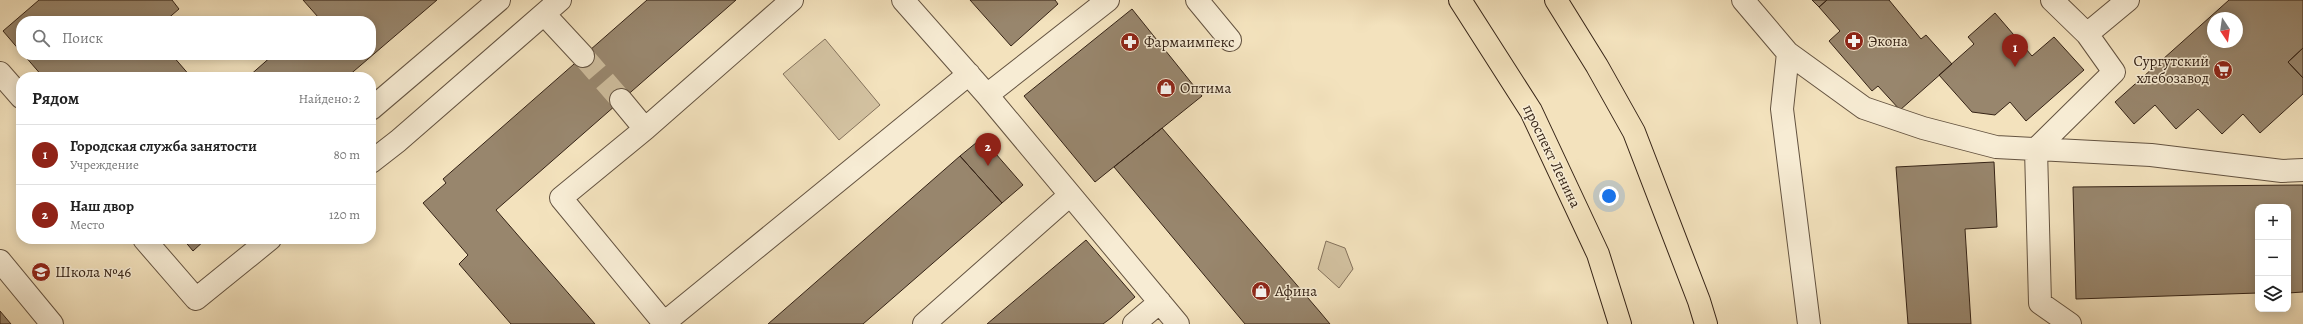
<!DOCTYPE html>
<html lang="ru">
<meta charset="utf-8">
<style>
:root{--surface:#fff;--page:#f6f6f6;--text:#222;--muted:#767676;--line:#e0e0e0;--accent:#8f2418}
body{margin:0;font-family:Alegreya,serif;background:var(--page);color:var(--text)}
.controls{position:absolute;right:12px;bottom:12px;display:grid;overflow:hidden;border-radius:8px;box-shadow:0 2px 10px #0003}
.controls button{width:36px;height:36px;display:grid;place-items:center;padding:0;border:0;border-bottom:1px solid var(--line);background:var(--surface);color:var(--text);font:20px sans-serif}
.compass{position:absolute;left:2207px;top:12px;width:36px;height:36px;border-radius:50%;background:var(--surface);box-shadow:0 2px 10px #0003;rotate:167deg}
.you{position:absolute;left:1609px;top:196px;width:14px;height:14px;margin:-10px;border:3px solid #fff;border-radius:50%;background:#1a73e8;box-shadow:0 0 0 6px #1a73e833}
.badge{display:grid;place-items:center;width:26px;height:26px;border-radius:50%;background:var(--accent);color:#fff;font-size:13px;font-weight:700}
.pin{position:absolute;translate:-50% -33px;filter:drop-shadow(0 1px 2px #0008)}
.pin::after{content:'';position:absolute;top:21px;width:14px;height:12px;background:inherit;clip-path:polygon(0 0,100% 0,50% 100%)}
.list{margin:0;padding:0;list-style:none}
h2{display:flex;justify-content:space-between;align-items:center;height:52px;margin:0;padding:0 16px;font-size:17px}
h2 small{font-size:13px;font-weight:400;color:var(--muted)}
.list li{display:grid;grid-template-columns:26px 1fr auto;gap:12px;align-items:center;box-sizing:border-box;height:60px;padding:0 16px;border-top:1px solid var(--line)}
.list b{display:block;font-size:15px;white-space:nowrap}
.list p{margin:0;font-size:13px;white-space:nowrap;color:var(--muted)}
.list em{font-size:13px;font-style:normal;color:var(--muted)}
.icon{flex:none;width:22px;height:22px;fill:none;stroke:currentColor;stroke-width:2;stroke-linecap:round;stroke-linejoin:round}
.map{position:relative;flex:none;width:2303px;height:324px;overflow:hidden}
.search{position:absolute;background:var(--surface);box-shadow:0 2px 10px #0003;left:16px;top:16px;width:360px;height:44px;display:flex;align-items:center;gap:10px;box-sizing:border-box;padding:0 14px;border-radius:16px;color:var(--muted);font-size:15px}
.panel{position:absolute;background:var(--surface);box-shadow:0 2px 10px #0003;left:16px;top:72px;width:360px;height:172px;border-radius:16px}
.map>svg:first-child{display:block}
.green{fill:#d3c2a1;stroke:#84725c}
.building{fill:#98866d;stroke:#352316;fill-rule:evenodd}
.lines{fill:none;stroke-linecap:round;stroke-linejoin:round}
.minor-tunnel{stroke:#cdbc9c;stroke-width:22;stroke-dasharray:22 11;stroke-linecap:butt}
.minor-casing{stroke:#645340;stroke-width:24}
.major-casing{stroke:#352316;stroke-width:24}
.minor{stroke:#f7ecd4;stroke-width:22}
.major{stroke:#f3e2bd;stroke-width:22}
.labels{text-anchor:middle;stroke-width:3;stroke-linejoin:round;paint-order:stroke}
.poi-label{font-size:15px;fill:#352316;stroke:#f7ecd4;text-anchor:start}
.street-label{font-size:15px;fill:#352316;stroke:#f7ecd4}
</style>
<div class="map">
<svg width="2303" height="324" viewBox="0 0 2303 324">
<rect width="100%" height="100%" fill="#f3e2bd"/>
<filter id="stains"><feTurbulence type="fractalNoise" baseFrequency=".005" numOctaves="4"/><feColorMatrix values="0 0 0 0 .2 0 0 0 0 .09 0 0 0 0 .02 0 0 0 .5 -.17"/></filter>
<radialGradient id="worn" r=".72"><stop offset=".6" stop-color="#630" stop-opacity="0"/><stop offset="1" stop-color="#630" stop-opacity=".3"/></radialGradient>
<!-- green -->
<path class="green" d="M825,39L880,105L839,140L783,74Z
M1326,241L1345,248L1353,269L1339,288L1318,269Z"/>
<!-- building -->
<path class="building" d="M39,0H172L179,9L165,21H21V52L3,31Z
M303,0H437L347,77H248L273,55H371V21H313L318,17Z
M647,0H736L496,210L595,324H511L459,264L468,255L423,203L446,183L443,179Z
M970,0H1055L1058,4L1011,46Z
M1812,0H1827L1819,7Z
M1827,0H1889L1921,39L1926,35L1952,64L1900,110L1878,86L1872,91L1829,41L1840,31L1819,7Z
M2229,0H2303V48L2288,62L2303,78V94L2260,133L2243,114L2222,134L2198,109L2176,129L2155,105L2134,124L2115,102ZM2213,18H2237V42H2213Z
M1132,9L1202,96L1095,182L1024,96Z
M1995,13L2032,56L2054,37L2084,70L2026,121L2010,102L1995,115L1972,112L1939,75L1974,44L1968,37Z
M2303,48V78L2288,62Z
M24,55H172L191,77H43Z
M1162,128L1320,312L1330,324H1245L1114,167Z
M982,138L1023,185L1002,203L960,156Z
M960,156L1002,203L863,324H768Z
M1994,162L1997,227L1965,229L1971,324H1908L1896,167Z
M2303,185V292L2288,293V207H2258V293L2076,299L2073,187Z
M183,239H206L193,251Z
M1086,240L1135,297L1111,318L1103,324H987Z
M0,311L11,324H0Z"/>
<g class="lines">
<!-- minor-tunnel -->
<path class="minor-tunnel" d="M583,56L621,100"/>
<defs>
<path id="minor" d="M792,0L645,129L561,198L664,323L969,74
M903,0L987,95L1178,324
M1197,0L1230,40
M1743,0L1788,53L1782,109L1809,324
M2052,0L2087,34L2114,72L2036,149L2040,303L2070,324
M544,14L583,56
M2087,34L2128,0
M1788,53L1864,108L1923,128L1996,147L2151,155L2282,171L2303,170
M0,73L21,97
M987,95L1108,0
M621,100L645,129
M371,109L499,0
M371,162L398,141L560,0
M144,239L196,299L270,239
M0,261L52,324
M924,324L1070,195
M1134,324L1160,302"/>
<path id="major" d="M1460,0L1531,111L1598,254L1620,324
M1556,0L1597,66L1634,132L1699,301L1706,324"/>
</defs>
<!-- minor casing -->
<use href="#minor" class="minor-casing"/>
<!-- major casing -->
<use href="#major" class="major-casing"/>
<!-- minor -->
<use href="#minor" class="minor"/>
<!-- major -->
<use href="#major" class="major"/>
</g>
<!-- icons -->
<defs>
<symbol id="pharmacy-disc" viewBox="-11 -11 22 22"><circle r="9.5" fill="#8f2418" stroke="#f7ecd4"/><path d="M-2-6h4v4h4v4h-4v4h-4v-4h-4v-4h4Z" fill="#fff"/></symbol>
<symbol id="supermarket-disc" viewBox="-11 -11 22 22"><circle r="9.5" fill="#8f2418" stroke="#f7ecd4"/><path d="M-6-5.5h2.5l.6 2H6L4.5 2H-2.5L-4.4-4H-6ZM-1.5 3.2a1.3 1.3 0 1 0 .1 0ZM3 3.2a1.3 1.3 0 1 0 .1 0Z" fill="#fff"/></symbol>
<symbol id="shop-disc" viewBox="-11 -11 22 22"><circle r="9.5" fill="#8f2418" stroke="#f7ecd4"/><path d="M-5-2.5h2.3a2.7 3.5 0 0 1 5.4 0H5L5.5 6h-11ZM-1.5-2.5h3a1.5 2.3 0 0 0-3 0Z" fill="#fff"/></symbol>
<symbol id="school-disc" viewBox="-11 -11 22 22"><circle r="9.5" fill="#8f2418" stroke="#f7ecd4"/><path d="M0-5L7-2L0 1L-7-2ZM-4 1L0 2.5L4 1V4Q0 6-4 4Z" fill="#fff"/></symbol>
</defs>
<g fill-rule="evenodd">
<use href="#pharmacy-disc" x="1843" y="30" width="22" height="22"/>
<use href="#pharmacy-disc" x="1119" y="31" width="22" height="22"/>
<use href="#supermarket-disc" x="2212" y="59" width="22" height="22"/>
<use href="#shop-disc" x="1155" y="77" width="22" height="22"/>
<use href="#school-disc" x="30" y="261" width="22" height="22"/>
<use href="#shop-disc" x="1250" y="280" width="22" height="22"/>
</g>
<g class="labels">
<!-- poi labels -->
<g class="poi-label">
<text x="1868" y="46">Экона</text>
<text x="1144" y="47">Фармаимпекс</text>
<text x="2209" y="66" text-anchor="end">Сургутский<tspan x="2209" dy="17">хлебозавод</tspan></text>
<text x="1180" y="93">Оптима</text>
<text x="55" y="277">Школа №46</text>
<text x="1275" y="296">Афина</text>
</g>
<!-- street labels -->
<g class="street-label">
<text transform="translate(1552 156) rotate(64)" y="5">проспект Ленина</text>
</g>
</g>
<rect width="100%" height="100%" filter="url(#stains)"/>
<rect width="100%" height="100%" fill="url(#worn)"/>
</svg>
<div class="controls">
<button>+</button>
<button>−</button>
<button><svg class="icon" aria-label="layers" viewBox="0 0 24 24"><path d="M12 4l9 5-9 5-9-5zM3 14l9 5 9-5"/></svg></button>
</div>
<svg class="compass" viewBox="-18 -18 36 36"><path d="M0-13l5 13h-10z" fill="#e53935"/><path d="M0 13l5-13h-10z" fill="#767676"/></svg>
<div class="you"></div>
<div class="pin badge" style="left:2015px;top:67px">1</div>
<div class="pin badge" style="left:988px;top:166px">2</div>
<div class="search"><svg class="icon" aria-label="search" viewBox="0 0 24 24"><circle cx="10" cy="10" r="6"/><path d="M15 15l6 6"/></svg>Поиск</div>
<section class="panel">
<h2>Рядом<small>Найдено: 2</small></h2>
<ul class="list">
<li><span class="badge">1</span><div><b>Городская служба занятости</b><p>Учреждение</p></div><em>80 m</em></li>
<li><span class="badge">2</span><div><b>Наш двор</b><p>Место</p></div><em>120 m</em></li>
</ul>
</section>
</div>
